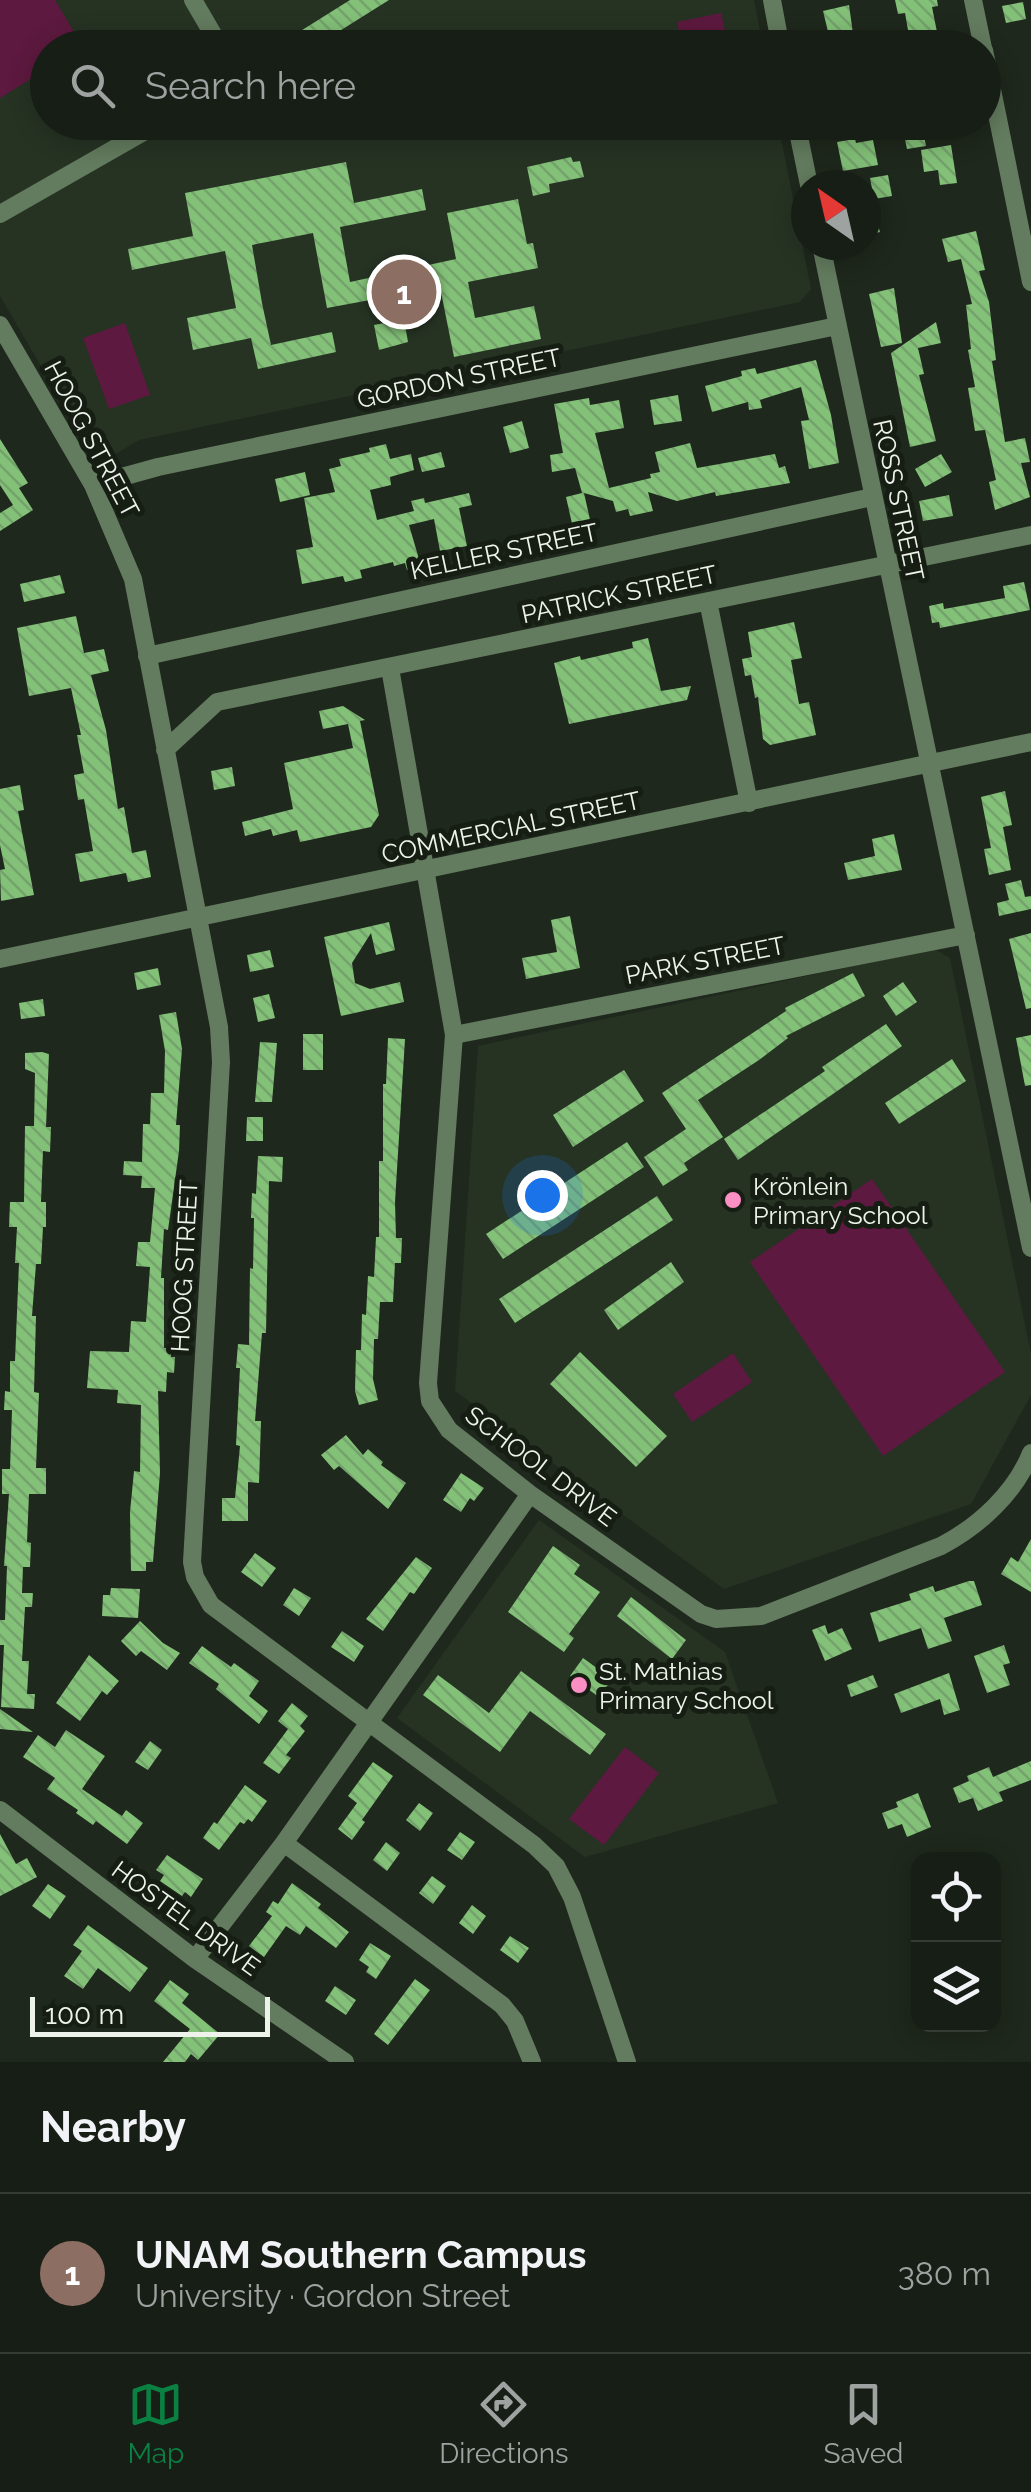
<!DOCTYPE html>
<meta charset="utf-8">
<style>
:root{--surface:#171e16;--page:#242b23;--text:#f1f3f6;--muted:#9ea2a1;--line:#363c35;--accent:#0b8043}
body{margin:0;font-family:Raleway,sans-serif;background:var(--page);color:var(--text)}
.controls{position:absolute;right:30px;bottom:30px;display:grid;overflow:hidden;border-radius:20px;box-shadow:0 5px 25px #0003}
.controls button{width:90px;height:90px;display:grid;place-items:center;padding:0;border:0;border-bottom:2px solid var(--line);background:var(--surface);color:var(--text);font:50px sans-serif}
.compass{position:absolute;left:791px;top:170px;width:90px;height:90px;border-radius:50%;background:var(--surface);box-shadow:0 5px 25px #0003;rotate:326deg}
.scale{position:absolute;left:30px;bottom:25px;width:240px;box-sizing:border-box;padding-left:10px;border:5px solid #edf3eb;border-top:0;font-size:28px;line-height:35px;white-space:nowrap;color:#edf3eb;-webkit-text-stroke:8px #161e14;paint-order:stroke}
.you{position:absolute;left:542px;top:1195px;width:35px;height:35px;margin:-25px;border:8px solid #fff;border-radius:50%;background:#1a73e8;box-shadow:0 0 0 15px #1a73e833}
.badge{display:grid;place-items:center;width:65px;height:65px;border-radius:50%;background:var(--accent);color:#fff;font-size:32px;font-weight:700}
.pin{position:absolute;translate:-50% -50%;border:5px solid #fff;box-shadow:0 2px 10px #0006}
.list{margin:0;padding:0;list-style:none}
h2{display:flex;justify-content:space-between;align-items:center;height:130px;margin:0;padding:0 40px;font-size:42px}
h2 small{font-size:32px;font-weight:400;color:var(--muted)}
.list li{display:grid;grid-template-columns:65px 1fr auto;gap:30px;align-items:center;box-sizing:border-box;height:160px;padding:0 40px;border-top:2px solid var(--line)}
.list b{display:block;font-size:38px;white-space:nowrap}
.list p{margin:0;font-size:32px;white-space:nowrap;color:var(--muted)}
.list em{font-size:32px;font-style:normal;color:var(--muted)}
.icon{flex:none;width:55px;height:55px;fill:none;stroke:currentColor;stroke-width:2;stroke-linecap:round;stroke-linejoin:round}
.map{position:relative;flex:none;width:1031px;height:2062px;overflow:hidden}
.search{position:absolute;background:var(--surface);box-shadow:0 5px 25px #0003;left:30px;right:30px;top:30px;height:110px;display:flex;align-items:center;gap:25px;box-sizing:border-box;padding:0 35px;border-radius:55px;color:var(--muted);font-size:38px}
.sheet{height:290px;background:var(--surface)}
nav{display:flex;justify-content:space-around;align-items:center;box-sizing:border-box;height:140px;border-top:2px solid var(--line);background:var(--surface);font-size:28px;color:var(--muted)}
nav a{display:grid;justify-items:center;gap:5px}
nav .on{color:var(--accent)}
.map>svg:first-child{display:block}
.built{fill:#263323}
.pitch{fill:#5d193f}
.building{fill:url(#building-back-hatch)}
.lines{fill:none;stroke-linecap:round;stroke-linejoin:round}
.minor{stroke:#637b5e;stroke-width:18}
.poi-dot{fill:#fb8fc4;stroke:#161e14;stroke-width:4}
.labels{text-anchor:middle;stroke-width:10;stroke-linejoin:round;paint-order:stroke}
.street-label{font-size:25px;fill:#edf3eb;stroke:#161e14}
.poi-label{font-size:25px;fill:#edf3eb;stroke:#161e14;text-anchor:start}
</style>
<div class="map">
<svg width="1031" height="2062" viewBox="0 0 1031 2062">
<defs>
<pattern id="building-back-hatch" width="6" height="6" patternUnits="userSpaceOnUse" patternTransform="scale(2.5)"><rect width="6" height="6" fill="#83c078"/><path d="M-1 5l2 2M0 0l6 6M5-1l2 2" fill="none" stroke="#74a26c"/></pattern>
</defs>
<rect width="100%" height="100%" fill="#1f281d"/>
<!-- built -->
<path class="built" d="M0,0H754L763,47L48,48V122L778,123L811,289L800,302L139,440L109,458L93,455L0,296Z
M934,949L950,958L1031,1354V1395L971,1504L724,1589L455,1391L478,1046Z
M539,1520L725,1652L778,1803L585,1857L397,1718Z"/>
<!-- pitch -->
<path class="pitch" d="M0,0H55L83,47L48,48L47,69L0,98Z
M721,13L729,47H682L677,22Z
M125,323L150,395L109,409L83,338Z
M872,1179L1005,1372L883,1456L750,1262Z
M733,1353L752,1382L692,1422L673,1394Z
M625,1747L659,1773L604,1845L569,1819Z"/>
<!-- building -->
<path class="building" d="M350,0H389L338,32L348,48H309L299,32Z
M895,0H937L938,6L932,7L939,42L911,47L905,13L898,14Z
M1023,2L1026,19L1006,23L1002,6Z
M849,5L855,48H832L823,11Z
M922,126L926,146L907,149L903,130Z
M855,139L856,143L873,140L878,165L843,171L837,142Z
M951,145L957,183L940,185L938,170L924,172L921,150Z
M571,157L573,162L580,161L584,177L549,184L550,192L533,196L527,167Z
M346,162L354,203L422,189L426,210L340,227L350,282L456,259L447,213L518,199L527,244L533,243L538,268L468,282L475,318L534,306L541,339L454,357L440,287L327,308L313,233L252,245L262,303L271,345L332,332L336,352L258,369L251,338L193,350L187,318L236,308L225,251L132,270L128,249L193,236L185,193Z
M888,175L892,196L874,199L870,178Z
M869,196L880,232L866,236V197Z
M976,231L985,270L979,271L989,302L996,360L992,361L1005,442L1025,438L1030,462L1021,463L1030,497L995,510L989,482L996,480L985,430L975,431L968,388L975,387L968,350L971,349L966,305L972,304L961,259L948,262L942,239Z
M894,288L902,343L881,347L869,294Z
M404,319L408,342L379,350L374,325Z
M936,322L941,343L918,348L924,374L919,375L936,441L910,447L891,353Z
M816,360L831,415L839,463L809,469L801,421L809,420L801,387L760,400L762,408L749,410L748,402L712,412L705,386L742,376L741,371L755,368L757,374Z
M678,395L682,421L654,425L650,400Z
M589,398L590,405L619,400L624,428L595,433L609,488L651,478L650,474L660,472L655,452L690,443L697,468L775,454L779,468L785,466L790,483L716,496L715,492L677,501L648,492L653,511L630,516L628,509L616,512L613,501L584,493L591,524L573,528L566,497L582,493L575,468L552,472L550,455L563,453L554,404Z
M522,421L529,448L510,453L503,427Z
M0,439L28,483L19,488L33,510L0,531V513L13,505L0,485Z
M386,444L390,459L411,454L414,470L390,477L391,485L370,490L377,520L414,511L411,501L424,498L425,503L469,493L472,505L459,508L467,546L440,551L434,519L409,525L421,566L407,570L405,563L394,566L393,562L360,570L362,578L345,582L343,576L302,584L296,550L313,547L304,498L335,492L329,469L341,466L339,459L370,452L369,448Z
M441,452L445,467L422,472L418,458Z
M941,454L952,472L925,487L915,469Z
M305,472L310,495L280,502L275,479Z
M949,495L953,516L923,521L919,501Z
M60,575L65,593L24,602L20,584Z
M1024,582L1030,610L940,628L939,622L932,623L929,606L943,603L944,609L1005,598L1003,586Z
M76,616L84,653L104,649L109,671L91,675L106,730L118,809L124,807L132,853L146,850L151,877L128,882L126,873L80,882L75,854L93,851L84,799L78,800L74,775L84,773L77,735H81L71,688L29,696L17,628Z
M794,622L802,658L791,660L799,704L809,702L816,735L770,745L763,739L758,697L755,698L751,675L745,676L742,659L752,657L748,632Z
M648,638L661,691L691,686L687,700L569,724L554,663L580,656L581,660L633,648L632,642Z
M343,706L365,720L360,721L379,815L371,827L300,842L297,830L273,836L271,829L245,836L242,822L293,809L284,763L353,748L348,724L323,729L319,711Z
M232,767L235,786L214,790L211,771Z
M20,785L24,810L18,811L34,895L1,901L0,870L5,869L0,845V789Z
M1005,791L1012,825L1003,827L1011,870L989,875L984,849L991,848L981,797Z
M894,834L902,870L848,880L844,863L875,856L872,839Z
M1021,880L1025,897L1031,896V909L999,916L997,903L1009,900L1005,884Z
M570,916L580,968L526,979L522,958L557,952L551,920Z
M389,922L395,950L376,955L371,933L352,963L355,983L370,989L400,982L404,1002L341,1016L324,937Z
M1031,933V1008L1026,1009L1009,939Z
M270,950L274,967L250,972L247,955Z
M158,968L161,985L137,990L134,973Z
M853,973L865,996L786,1036L788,1038L759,1060L698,1100L723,1137L684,1163L688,1170L663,1186L644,1157L686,1129L662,1093L786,1011L785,1008Z
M903,982L917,1002L896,1016L883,996Z
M269,994L275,1018L258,1022L253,998Z
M43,999L45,1016L21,1019L19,1003Z
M176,1012L182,1049L176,1125H180L179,1151L168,1230L164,1229L161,1278H164V1348H171V1357H175L174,1373L167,1372L166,1392L158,1391L160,1473L153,1562H146V1571H131L130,1512L134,1471L140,1472L141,1405L117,1403L118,1390L87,1388L90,1351L129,1352L131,1321L146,1322L150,1267L136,1266L138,1242H150L155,1188H141L142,1176L123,1175L124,1161L142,1162L143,1124H150L151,1093H164L165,1051L159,1015Z
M886,1024L902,1046L738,1160L724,1139L825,1071L822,1067Z
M303,1034H323V1070H303Z
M1031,1035V1085L1025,1086L1016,1038Z
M388,1038L405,1039L395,1202L396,1238H402L401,1263H395L393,1302H380L378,1339H374L373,1379L378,1400L359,1405L355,1391L356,1350H361L362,1314L366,1315L368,1276L374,1277L376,1237H379V1161H383V1084H386Z
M260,1042L277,1043L272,1102H255Z
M42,1052L49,1054L46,1127H51L50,1152L43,1151L41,1202H46V1227H43L41,1264H36L32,1316H36L34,1392L39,1393L36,1468H46V1494H29L27,1542L31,1543L30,1567H23L22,1593H33L32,1607H25L22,1661H29L27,1694H35L34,1709L1,1707L4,1645H0V1620H5L7,1566H4L9,1494H2V1469H10L12,1410H4L5,1391L10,1392V1361H15L19,1263H15L17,1227H9L10,1202H24L25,1126H34L35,1073L25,1069V1053Z
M952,1059L966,1081L899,1124L885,1103Z
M624,1070L644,1101L573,1147L553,1115Z
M247,1117H263V1141H246Z
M627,1142L644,1167L503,1259L486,1234Z
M258,1156L283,1157L282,1182L269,1181L266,1333H262L255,1421H261L259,1483L248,1482V1521H222V1498H235L240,1446L236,1445L240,1368H236L238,1344L249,1345L250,1268L253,1269L254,1218H251L252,1193L256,1194Z
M657,1196L673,1220L515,1323L499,1299Z
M671,1262L684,1282L618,1330L604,1310Z
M580,1352L667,1436L636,1467L550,1384Z
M346,1435L363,1455L368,1449L383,1462L381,1465L406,1483L388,1509L339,1466L334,1470L321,1455Z
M461,1473L484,1488L474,1501L470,1498L461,1512L443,1500Z
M1031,1539V1592L1001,1574L1011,1557L1018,1562Z
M553,1546L580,1565L574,1574L600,1592L569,1634L574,1638L564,1652L508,1612Z
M255,1553L276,1568L262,1587L241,1572Z
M416,1557L432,1568L414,1594L410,1592L383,1631L366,1619Z
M969,1581H974L982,1605L944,1618L952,1641L928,1649L921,1628L879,1642L870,1613L911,1600L909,1594L933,1586L935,1592Z
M111,1588L140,1589L138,1618L102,1616L103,1595H110Z
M294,1588L311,1598L299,1616L283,1605Z
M631,1597L686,1640L672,1659L617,1616Z
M140,1621L163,1643L180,1653L167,1670L141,1651L136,1656L121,1641Z
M825,1625L828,1634L842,1628L852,1649L825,1661L812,1630Z
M342,1631L364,1646L354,1662L331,1647Z
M1004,1645L1010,1663L1003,1665L1010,1685L987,1693L974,1656Z
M202,1646L231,1667L234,1663L259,1681L249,1696L268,1711L259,1724L216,1689L219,1684L189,1663Z
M89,1655L119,1681L107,1695L102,1691L80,1721L56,1703Z
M583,1658L612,1679L599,1697L570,1676Z
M521,1671L606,1734L590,1755L530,1711L500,1752L423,1695L438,1675L489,1713Z
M949,1673L960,1710L944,1715L940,1699L901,1713L894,1694Z
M873,1675L878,1687L851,1697L847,1685Z
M292,1703L308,1716L300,1726L305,1731L286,1755L291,1758L279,1774L263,1763L288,1729L278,1721Z
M0,1709L33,1732L0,1729Z
M66,1730L105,1756L82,1789L122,1816L126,1810L143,1823L127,1844L96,1821L93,1825L76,1813L78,1810L47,1789L55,1778L23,1757L38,1735L55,1747Z
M150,1741L162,1750L148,1770L135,1762Z
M1031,1761V1780L999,1792L1003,1801L978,1811L973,1798L959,1803L953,1788L969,1781L967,1776L989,1767L993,1777Z
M373,1762L393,1776L362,1820L365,1822L352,1840L338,1829L357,1803L348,1796Z
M245,1785L267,1801L252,1822L248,1819L244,1824L240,1822L219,1850L203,1838L214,1822L217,1824Z
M918,1793L931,1827L907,1837L902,1824L888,1829L882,1813L898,1807L896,1802Z
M419,1803L433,1813L420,1831L406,1820Z
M460,1832L475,1842L462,1860L447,1850Z
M0,1834L16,1864L27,1858L37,1877L0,1896Z
M386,1842L400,1853L387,1871L373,1860Z
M167,1855L203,1879L191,1897L185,1892L182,1896L160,1881L164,1875L156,1870Z
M432,1876L446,1886L433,1904L419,1893Z
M292,1883L321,1904L318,1908L349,1932L336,1948L306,1926L300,1935L286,1926L264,1957L249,1946L272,1916L266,1912L273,1901L278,1904Z
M48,1884L66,1896L50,1919L32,1906Z
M472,1905L486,1916L473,1934L459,1923Z
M88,1925L148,1968L130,1992L98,1968L83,1989L64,1976L82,1951L73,1945Z
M510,1936L529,1948L518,1963L500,1950Z
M370,1943L391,1956L376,1979L366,1972L369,1967L359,1960Z
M415,1979L430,1990L388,2045L374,2034Z
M170,1980L189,1994L182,2003L220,2034L198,2060L191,2054L185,2062H163L190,2029L154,2001Z
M335,1986L356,2000L346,2015L325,2001Z"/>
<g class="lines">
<!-- minor -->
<path class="minor" d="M193,0L221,48
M772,0L781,48
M973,0L983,48
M984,50L1031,282
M796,122L809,185
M0,214L161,122
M821,245L1031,1248
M0,325L93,485L133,579L219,1027L221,1062L192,1562L195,1577L211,1605L534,1845L556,1866L572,1897L627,2062
M93,485L158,467L837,326
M708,601L749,803
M147,656L872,497
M390,668L454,1035L428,1383L430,1401L449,1430L530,1494L701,1614L716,1619L761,1616L941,1546C979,1526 1015,1493 1031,1453
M165,750L217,702L1031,535
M0,959L1031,742
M454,1035L966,935
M0,1810L195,1959L345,2062
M284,1843L502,2005L515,2021L532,2062
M195,1959L284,1843L530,1494"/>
</g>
<!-- markers -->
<g class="poi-dot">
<circle cx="733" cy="1200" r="10"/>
<circle cx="579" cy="1685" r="10"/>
</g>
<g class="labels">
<!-- street labels -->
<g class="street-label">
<text transform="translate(459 378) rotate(-12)" y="9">GORDON STREET</text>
<text transform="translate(92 439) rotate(62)" y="9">HOOG STREET</text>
<text transform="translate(899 500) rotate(78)" y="9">ROSS STREET</text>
<text transform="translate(504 551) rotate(-12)" y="9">KELLER STREET</text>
<text transform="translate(619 594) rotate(-12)" y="9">PATRICK STREET</text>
<text transform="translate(511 827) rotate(-12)" y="9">COMMERCIAL STREET</text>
<text transform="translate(705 960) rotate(-11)" y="9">PARK STREET</text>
<text transform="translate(184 1266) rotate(-87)" y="9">HOOG STREET</text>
<text transform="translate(541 1466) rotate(37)" y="9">SCHOOL DRIVE</text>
<text transform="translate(186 1918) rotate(36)" y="9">HOSTEL DRIVE</text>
</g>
<!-- poi labels -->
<g class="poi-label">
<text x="753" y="1195">Krönlein<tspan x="753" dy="29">Primary School</tspan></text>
<text x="599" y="1680">St. Mathias<tspan x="599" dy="29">Primary School</tspan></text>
</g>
</g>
</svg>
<div class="controls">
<button><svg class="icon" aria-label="locate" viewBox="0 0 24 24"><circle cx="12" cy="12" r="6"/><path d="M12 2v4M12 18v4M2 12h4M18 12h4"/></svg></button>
<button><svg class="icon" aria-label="layers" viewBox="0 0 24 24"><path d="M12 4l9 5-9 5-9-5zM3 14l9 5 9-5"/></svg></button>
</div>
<svg class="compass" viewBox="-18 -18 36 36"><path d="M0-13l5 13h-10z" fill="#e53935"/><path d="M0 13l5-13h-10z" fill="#9ea2a1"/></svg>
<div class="scale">100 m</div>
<div class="you"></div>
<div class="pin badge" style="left:404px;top:292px;background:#8d6e63">1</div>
<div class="search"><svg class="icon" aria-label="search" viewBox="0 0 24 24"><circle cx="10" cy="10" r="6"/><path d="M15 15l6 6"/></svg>Search here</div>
</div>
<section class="sheet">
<h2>Nearby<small></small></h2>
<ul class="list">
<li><span class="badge" style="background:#8d6e63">1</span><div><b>UNAM Southern Campus</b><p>University · Gordon Street</p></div><em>380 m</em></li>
</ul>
</section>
<nav>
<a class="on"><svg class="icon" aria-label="map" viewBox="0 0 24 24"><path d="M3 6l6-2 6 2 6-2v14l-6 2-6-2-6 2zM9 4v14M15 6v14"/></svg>Map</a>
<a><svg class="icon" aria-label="directions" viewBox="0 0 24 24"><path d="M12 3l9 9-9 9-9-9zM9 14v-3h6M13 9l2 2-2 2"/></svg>Directions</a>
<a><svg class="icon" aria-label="saved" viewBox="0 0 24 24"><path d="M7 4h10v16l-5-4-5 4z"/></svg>Saved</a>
</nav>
